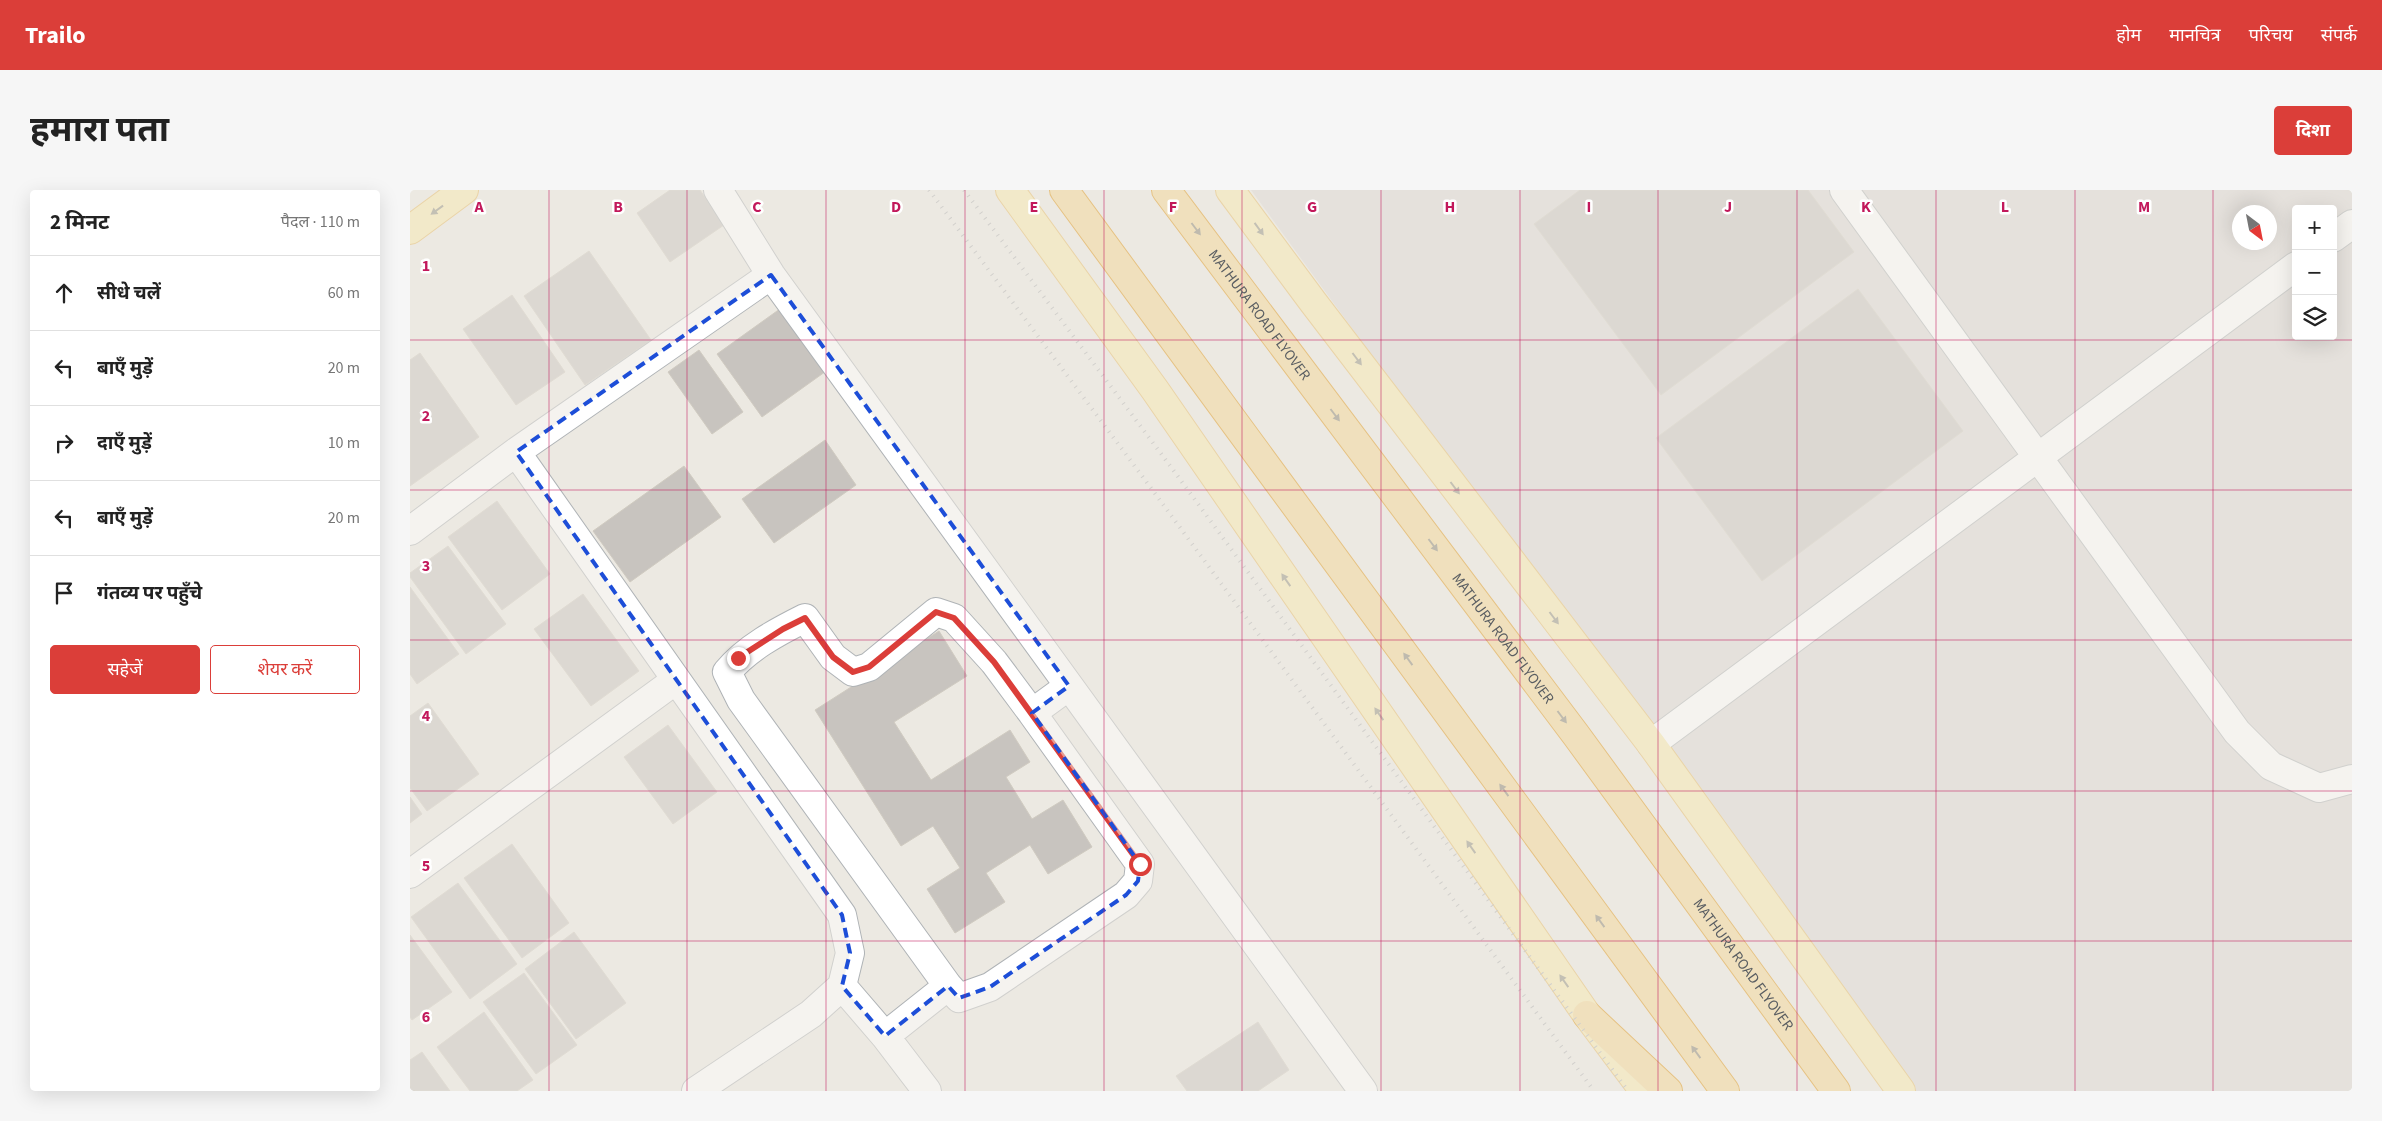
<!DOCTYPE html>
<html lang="hi">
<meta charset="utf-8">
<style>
:root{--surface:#fff;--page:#f6f6f6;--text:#222;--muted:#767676;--line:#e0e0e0;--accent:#db3e39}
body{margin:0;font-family:"Source Sans 3","Noto Sans Devanagari",sans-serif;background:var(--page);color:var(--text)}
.controls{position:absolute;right:15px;top:15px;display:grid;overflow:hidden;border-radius:5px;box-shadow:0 5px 20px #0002}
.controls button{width:45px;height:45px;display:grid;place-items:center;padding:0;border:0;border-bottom:1px solid var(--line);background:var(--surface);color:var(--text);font:25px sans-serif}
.compass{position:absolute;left:1822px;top:15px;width:45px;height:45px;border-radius:50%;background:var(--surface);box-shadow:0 5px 20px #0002;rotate:148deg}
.stop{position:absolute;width:15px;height:15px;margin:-11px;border:4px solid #db3e39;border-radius:50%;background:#fff}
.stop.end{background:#db3e39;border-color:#fff;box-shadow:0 1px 5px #0008}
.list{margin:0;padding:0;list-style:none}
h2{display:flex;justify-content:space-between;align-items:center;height:65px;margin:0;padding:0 20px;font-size:21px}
h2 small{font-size:16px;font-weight:400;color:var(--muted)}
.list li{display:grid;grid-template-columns:32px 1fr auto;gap:15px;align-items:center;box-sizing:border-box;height:75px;padding:0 20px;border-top:1px solid var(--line)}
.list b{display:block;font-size:19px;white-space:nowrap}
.list em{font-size:16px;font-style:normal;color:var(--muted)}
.actions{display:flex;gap:10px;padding:15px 20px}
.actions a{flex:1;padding:11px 0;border:1px solid var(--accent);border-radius:5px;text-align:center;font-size:18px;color:var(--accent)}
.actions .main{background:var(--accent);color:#fff}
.icon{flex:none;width:28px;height:28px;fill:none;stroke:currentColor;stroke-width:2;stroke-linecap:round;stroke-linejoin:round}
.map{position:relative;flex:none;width:1942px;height:901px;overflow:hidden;border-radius:5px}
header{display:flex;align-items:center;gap:30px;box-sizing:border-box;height:70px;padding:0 25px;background:var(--accent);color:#fff}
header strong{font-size:24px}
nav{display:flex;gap:28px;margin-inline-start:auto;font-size:18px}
.intro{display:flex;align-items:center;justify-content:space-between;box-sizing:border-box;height:120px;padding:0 30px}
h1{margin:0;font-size:35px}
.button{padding:12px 22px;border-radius:5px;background:var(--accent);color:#fff;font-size:18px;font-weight:700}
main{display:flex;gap:30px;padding:0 30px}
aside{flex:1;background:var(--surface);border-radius:5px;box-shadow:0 5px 20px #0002}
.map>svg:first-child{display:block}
.industrial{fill:#dbd8d4;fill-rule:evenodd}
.building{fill:#c8c4bf;stroke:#d0cbc1}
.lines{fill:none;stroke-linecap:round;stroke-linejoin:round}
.minor-casing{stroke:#afb3b6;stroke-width:30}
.major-casing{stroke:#e6ba61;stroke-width:30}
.highway-casing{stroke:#dd9311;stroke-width:30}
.minor{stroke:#fff;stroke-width:28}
.major{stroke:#f8e8ab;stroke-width:28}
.highway{stroke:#f4d691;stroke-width:28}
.rail{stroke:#b0b1b2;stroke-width:4;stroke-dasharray:1 6;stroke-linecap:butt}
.oneway{fill:#918e7c}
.oneway2{fill:#888270}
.route{stroke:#db3e39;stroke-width:6}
.marked{fill:none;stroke:#1d4ed8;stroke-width:4;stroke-dasharray:10 6;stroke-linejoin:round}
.grid{fill:none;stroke:#c2185b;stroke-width:1;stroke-opacity:0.55}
.labels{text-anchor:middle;stroke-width:5;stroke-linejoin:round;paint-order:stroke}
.street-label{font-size:15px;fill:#5a5e62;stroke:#fff}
.grid-label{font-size:16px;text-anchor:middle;font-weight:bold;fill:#c2185b;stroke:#fff;stroke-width:5;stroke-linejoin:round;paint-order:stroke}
</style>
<header>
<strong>Trailo</strong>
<nav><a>होम</a><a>मानचित्र</a><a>परिचय</a><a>संपर्क</a></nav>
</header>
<div class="intro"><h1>हमारा पता</h1><a class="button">दिशा</a></div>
<main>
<aside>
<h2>2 मिनट<small>पैदल · 110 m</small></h2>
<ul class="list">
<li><svg class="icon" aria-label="ahead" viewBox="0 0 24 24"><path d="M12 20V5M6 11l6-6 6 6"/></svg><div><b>सीधे चलें</b></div><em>60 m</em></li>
<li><svg class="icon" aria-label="left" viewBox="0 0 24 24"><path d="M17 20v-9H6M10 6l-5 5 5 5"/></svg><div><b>बाएँ मुड़ें</b></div><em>20 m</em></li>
<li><svg class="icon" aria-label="right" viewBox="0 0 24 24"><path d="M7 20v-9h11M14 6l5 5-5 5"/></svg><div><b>दाएँ मुड़ें</b></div><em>10 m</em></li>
<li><svg class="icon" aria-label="left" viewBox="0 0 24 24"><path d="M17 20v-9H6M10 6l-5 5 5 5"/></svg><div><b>बाएँ मुड़ें</b></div><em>20 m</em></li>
<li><svg class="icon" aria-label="arrive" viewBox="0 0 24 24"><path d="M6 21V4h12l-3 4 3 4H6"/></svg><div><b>गंतव्य पर पहुँचे</b></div></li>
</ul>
<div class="actions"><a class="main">सहेजें</a><a>शेयर करें</a></div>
</aside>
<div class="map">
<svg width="1942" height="901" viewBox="0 0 1942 901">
<rect width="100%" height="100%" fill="#ece9e2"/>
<!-- industrial -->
<path class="industrial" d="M841,0H1942V901H1499ZM1886,19H1923V146H1886ZM1830,22H1860V52H1830Z"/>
<!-- building -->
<path class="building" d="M260,0H290L314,35L260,72L227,23Z
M1170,0H1398L1444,62L1251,205L1124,34Z
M179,61L241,150L175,195L114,106Z
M1448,99L1553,241L1352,391L1246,248Z
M102,105L155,182L106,215L53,139Z
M374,116L419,179L352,227L307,164Z
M289,160L333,222L302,244L258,182Z
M10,163L69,247L0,296V170Z
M415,250L446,295L364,353L332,309Z
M274,276L311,327L220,392L183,341Z
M87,311L140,384L92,420L38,347Z
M38,356L96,434L56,464L0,387V383Z
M0,397L49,464L7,494L0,484Z
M173,404L229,481L181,516L124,439Z
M529,441L557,486L484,532L521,590L600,540L620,572L596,587L622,629L653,610L682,657L638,684L620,655L576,683L595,712L545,743L517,699L550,678L523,636L491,656L405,520Z
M18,513L69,584L17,621L0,598V526Z
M258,535L307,602L263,634L214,567Z
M0,607L12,624L0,633Z
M102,654L159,733L112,768L54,688Z
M48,693L107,774L60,809L1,727Z
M164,742L216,813L166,849L115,779Z
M0,745L42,802L2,830L0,827Z
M114,783L167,855L126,884L73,812Z
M74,822L123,890L107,901H60L27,857Z
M848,832L879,880L848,901H777L766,886Z
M12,862L40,901H0V870Z"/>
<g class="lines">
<defs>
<path id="minor" d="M308,0L361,85L953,901
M1434,0L1827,542L1861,576L1909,598L1942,589
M1923,48L1942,34
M106,262L432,725L440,763L432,796L401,824L286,901
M0,341L106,262L361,85
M622,523L730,674L728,691L716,705L580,797L549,808L538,796L331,510L317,482C337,458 367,442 395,428L423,467L443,482L459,477L526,422L544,428L584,472L622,523L659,496
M1241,554L1886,76
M0,684L266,490
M432,796L475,846L517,901
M475,846L538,796"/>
<path id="major" d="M600,0L745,200L1177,825L1234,901
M820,0L903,112L1241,554L1491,901
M0,40L54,0"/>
<g id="highway">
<path d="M654,0L1315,901"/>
<path id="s1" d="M756,0L1166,545L1426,901"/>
<path d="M1177,825L1258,901"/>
</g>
</defs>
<!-- minor casing -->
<use href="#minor" class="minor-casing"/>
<!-- major casing -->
<use href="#major" class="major-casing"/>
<!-- highway casing -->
<use href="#highway" class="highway-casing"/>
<!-- minor -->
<use href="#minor" class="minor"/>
<!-- major -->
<use href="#major" class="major"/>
<!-- highway -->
<use href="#highway" class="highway"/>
<!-- rail -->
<path class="rail" d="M519,0L738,294L1184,901
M554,0L761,277L1218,901"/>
</g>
<!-- one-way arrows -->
<defs><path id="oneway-solid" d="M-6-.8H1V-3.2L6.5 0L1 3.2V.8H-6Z" transform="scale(1.25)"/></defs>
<g class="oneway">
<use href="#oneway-solid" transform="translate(27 20) rotate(144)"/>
<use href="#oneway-solid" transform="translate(849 39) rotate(54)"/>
<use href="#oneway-solid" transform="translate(947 169) rotate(53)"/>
<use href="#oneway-solid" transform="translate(1045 298) rotate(53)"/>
<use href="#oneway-solid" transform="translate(876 390) rotate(-125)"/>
<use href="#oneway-solid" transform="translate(1144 428) rotate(53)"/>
<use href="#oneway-solid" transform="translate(969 524) rotate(-125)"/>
<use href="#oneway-solid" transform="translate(1061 657) rotate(-125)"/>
<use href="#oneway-solid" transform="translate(1154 791) rotate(-125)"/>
</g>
<g class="oneway2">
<use href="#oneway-solid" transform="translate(786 39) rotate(53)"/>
<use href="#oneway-solid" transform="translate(925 225) rotate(53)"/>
<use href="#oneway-solid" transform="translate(1023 355) rotate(53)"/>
<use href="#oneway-solid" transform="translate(998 469) rotate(-126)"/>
<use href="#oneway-solid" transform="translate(1152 527) rotate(53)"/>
<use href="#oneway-solid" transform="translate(1094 600) rotate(-126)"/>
<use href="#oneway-solid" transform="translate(1190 731) rotate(-126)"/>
<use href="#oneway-solid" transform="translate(1286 862) rotate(-126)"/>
</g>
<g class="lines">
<!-- route -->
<path class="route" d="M328,468L373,439L395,428L423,467L443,482L459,477L526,422L544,428L584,472L730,674"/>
</g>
<!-- marked area -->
<path d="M0 0H1942V901H0ZM361,85L659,496L622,523L730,674L728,691L716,705L580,797L549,808L538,796L475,846L432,796L440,763L432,725L106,262Z" fill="#ece9e2" fill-opacity=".55" fill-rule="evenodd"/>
<path class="marked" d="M361,85L659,496L622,523L730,674L728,691L716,705L580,797L549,808L538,796L475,846L432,796L440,763L432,725L106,262Z"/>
<!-- grid -->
<path class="grid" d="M139,0V901M277,0V901M416,0V901M555,0V901M694,0V901M832,0V901M971,0V901M1110,0V901M1248,0V901M1387,0V901M1526,0V901M1665,0V901M1803,0V901M0,150H1942M0,300H1942M0,450H1942M0,601H1942M0,751H1942"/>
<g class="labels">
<!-- street labels -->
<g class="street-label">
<text dy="5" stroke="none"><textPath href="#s1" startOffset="156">MATHURA ROAD FLYOVER</textPath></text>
<text dy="5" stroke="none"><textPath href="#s1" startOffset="561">MATHURA ROAD FLYOVER</textPath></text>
<text dy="5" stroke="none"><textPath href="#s1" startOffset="966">MATHURA ROAD FLYOVER</textPath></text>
</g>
</g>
<g class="grid-label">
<text x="69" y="22">A</text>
<text x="208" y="22">B</text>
<text x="347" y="22">C</text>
<text x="486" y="22">D</text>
<text x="624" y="22">E</text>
<text x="763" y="22">F</text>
<text x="902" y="22">G</text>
<text x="1040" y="22">H</text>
<text x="1179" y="22">I</text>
<text x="1318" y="22">J</text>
<text x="1456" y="22">K</text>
<text x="1595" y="22">L</text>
<text x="1734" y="22">M</text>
<text x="16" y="81">1</text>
<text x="16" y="231">2</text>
<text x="16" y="381">3</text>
<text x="16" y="531">4</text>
<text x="16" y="681">5</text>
<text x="16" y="832">6</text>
</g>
</svg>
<div class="controls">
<button>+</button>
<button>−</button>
<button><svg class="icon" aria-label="layers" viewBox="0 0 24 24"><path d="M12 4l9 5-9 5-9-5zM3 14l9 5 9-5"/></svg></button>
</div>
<svg class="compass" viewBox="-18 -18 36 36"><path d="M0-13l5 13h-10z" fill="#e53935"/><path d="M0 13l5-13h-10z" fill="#767676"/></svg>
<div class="stop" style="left:730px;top:674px"></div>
<div class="stop end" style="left:328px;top:468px"></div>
</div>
</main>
